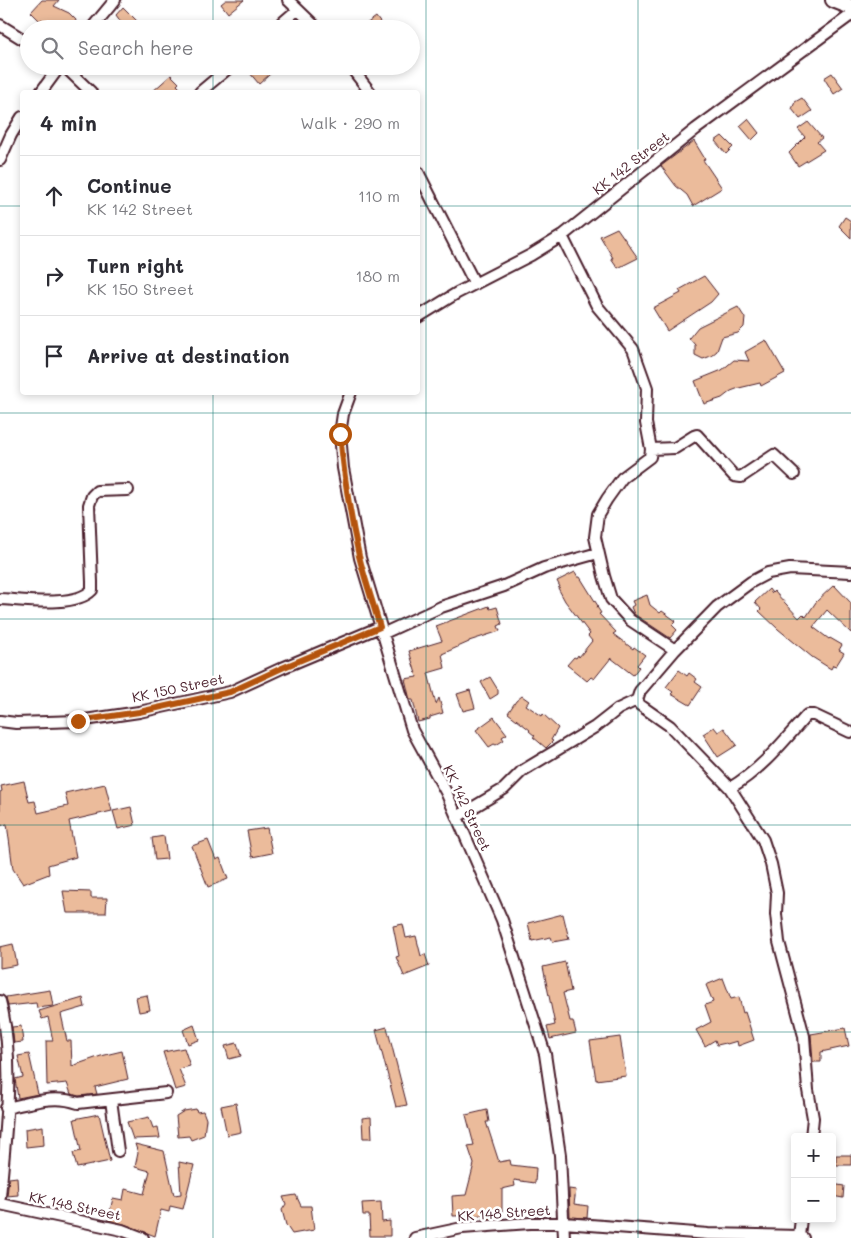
<!DOCTYPE html>
<meta charset="utf-8">
<style>
:root{--surface:#fff;--page:#f2f2f3;--text:#2b2b33;--muted:#7c7c81;--line:#e1e1e2}
body{margin:0;font-family:Mali,sans-serif;background:var(--page);color:var(--text)}
.controls{position:absolute;right:15px;bottom:15px;display:grid;overflow:hidden;border-radius:5px;box-shadow:0 2px 8px #0003}
.controls button{width:45px;height:45px;display:grid;place-items:center;padding:0;border:0;border-bottom:1px solid var(--line);background:var(--surface);color:var(--text);font:25px sans-serif}
.stop{position:absolute;width:15px;height:15px;margin:-11px;border:4px solid #b45309;border-radius:50%;background:#fff}
.stop.end{background:#b45309;border-color:#fff;box-shadow:0 1px 5px #0008}
.list{margin:0;padding:0;list-style:none}
h2{display:flex;justify-content:space-between;align-items:center;height:65px;margin:0;padding:0 20px;font-size:21px}
h2 small{font-size:16px;font-weight:400;color:var(--muted)}
.list li{display:grid;grid-template-columns:32px 1fr auto;gap:15px;align-items:center;box-sizing:border-box;height:80px;padding:0 20px;border-top:1px solid var(--line)}
.list b{display:block;font-size:19px;white-space:nowrap}
.list p{margin:0;font-size:16px;white-space:nowrap;color:var(--muted)}
.list em{font-size:16px;font-style:normal;color:var(--muted)}
.icon{flex:none;width:28px;height:28px;fill:none;stroke:currentColor;stroke-width:2;stroke-linecap:round;stroke-linejoin:round}
.map{position:relative;flex:none;width:851px;height:1238px;overflow:hidden}
.search{position:absolute;background:var(--surface);box-shadow:0 2px 8px #0003;left:20px;top:20px;width:400px;height:55px;display:flex;align-items:center;gap:12px;box-sizing:border-box;padding:0 18px;border-radius:28px;color:var(--muted);font-size:19px}
.panel{position:absolute;background:var(--surface);box-shadow:0 2px 8px #0003;left:20px;top:90px;width:400px;height:305px;border-radius:5px}
.map>svg:first-child{display:block}
.building{fill:#ebbb9b;stroke:#4a1f2b}
.lines{fill:none;stroke-linecap:round;stroke-linejoin:round}
.street-casing{stroke:#4a1f2b;stroke-width:14}
.secondary-casing{stroke:#4a1f2b;stroke-width:18}
.street{stroke:#fff;stroke-width:10}
.secondary{stroke:#fff;stroke-width:14}
.route{stroke:#b45309;stroke-width:6}
.grid{fill:none;stroke:#0f766e;stroke-width:1;stroke-opacity:0.55}
.labels{text-anchor:middle;stroke-width:5;stroke-linejoin:round;paint-order:stroke}
.street-label{font-size:14px;fill:#4a1f2b;stroke:#fff}
</style>
<div class="map">
<svg width="851" height="1238" viewBox="0 0 851 1238">
<rect width="100%" height="100%" fill="#fff"/>
<filter id="ink" filterUnits="userSpaceOnUse"><feTurbulence type="fractalNoise" baseFrequency=".02" numOctaves="2"/><feDisplacementMap in="SourceGraphic" scale="10" xChannelSelector="R" yChannelSelector="G"/><feConvolveMatrix kernelMatrix="1 2 1 2 8 2 1 2 1" color-interpolation-filters="sRGB"/></filter>
<g filter="url(#ink)">
<!-- building -->
<path class="building" d="M42,0H59L54,6L69,13L76,20L73,29H51L42,19L40,21L31,12Z
M226,0H244L228,13L221,4Z
M123,7L139,23L133,29H114L121,22L116,15Z
M376,17L385,29H359Z
M256,66H279L259,84L249,72Z
M832,73L843,88L834,94L824,78Z
M171,75L179,83L177,85L184,92H152Z
M802,98L812,111L800,119L792,109L795,102Z
M748,119L759,133L752,140L740,126Z
M808,122L822,138L817,142L824,150L798,166L789,153L805,137L798,129Z
M722,136L733,147L726,154L715,141Z
M694,141L705,159L703,160L722,188L693,206L687,195L676,186L661,166Z
M845,217L851,221V238L839,226Z
M617,228L638,258L618,268L611,258H613L600,236Z
M704,276L718,294L711,302L667,331L653,308L681,293L679,290Z
M738,307L745,318L744,327L738,333L722,337L717,351L711,356L703,359L695,355V345L689,338L698,327Z
M766,340L785,373L761,386L760,383L739,388L731,391L722,398L704,404L695,381L722,370L734,360L749,361L745,352Z
M575,572L578,577H580L598,606L597,607L601,613L599,614L616,632L613,634L633,649L634,647L645,655L637,665L639,667L633,675L611,658L594,679L591,677L587,681L567,665L574,657L576,658L578,655L579,657L592,641L588,636L590,634L565,601L558,588L560,587L557,581Z
M834,585L851,603V633L827,610L813,627L829,639L830,638L842,645L839,650L844,653L836,666L833,665L831,669L812,657L778,629L759,611L761,609L755,602L769,589L772,593L774,591L799,618L803,614L806,617L816,602Z
M647,595L650,605L660,613L662,611L676,621L672,625L677,630L670,638L634,614L631,607L634,605L632,601Z
M489,606L490,609L497,607L502,624L498,626L500,631L469,641V642L442,654L445,668L428,673L436,704L439,698L443,713L430,717V719L418,722L413,700H410L405,679L417,677L409,651L442,641L436,626Z
M679,670L687,676L689,673L697,679L695,682L702,687L690,705L671,694L673,692L666,687Z
M490,677L498,690V694L490,699L481,682Z
M470,690L475,708L463,711L457,694Z
M522,696L529,701L526,705L542,716L543,714L558,728L551,740L553,741L546,748L533,737L535,736L529,731L530,730L508,713L516,701Z
M494,717L507,734L502,737L504,740L496,745L494,744L489,747L476,730Z
M714,727L718,732L724,728L737,745L718,757L703,734Z
M24,781L29,802L35,801L38,813L68,806L65,793L105,784L112,811L69,821L76,857L48,865L49,874L23,884L13,869L7,824L0,826V792L2,791L1,786Z
M131,807L135,825L118,829L113,811Z
M267,828L272,853L252,857L247,831Z
M164,836L167,859L155,860L152,838Z
M208,840L216,860L220,858L228,879L208,887L192,846Z
M63,891L91,892V898H107L106,913H67Z
M563,914L569,939L553,942L551,937L532,941L528,923Z
M403,924L406,938L416,936L421,956L425,954L429,966L404,976L396,957L399,956L393,926Z
M13,944L17,965L0,968V947Z
M565,962L571,991L563,993L570,1021H573L576,1033L550,1039L547,1027L555,1025L543,967Z
M723,978L731,999L739,997L743,1013L745,1012L754,1040L738,1046L737,1041L727,1044L726,1043L717,1045L715,1040L705,1046L696,1030L711,1022L705,1005L713,1002L706,985Z
M50,990L53,1006L37,1008L36,1003L8,1006L6,997Z
M147,995L150,1010L139,1012L136,997Z
M83,998L85,1007L61,1014L67,1041H71L72,1066L101,1056L122,1051L128,1079L95,1087L97,1094L79,1096L71,1094L67,1083L47,1085L46,1041H53L48,1017L42,1019L39,1011Z
M194,1025L199,1040L188,1044L183,1030Z
M21,1026L23,1042L14,1043L12,1027Z
M387,1027L407,1105L396,1107L376,1030Z
M845,1028L849,1046L821,1052V1062H813L811,1034Z
M620,1037L626,1076L596,1080L590,1041Z
M237,1043L241,1056L229,1059L225,1046Z
M184,1048L190,1066L179,1069L186,1087L175,1090L163,1052Z
M29,1054L38,1094L18,1098L15,1079L23,1077L18,1056Z
M236,1103L241,1132L227,1135L221,1106Z
M196,1109L197,1112L203,1111L206,1119L204,1135L191,1140L189,1136L178,1137L176,1116L184,1111Z
M487,1110L489,1122H486L499,1162L510,1160L511,1165L536,1168L535,1183L514,1180L515,1186L502,1189V1218L484,1219V1215L453,1216L452,1196L466,1195L474,1164L468,1146L474,1145L466,1115Z
M99,1114L110,1161L77,1168L73,1153L81,1151L74,1119Z
M149,1117L153,1128L158,1127L160,1138L133,1139L127,1122Z
M371,1117L372,1138H363L362,1118Z
M43,1126L44,1145L26,1147L25,1129Z
M135,1144L164,1151L174,1195L181,1194L179,1162L194,1165L183,1209L170,1206L169,1212L161,1210L155,1236L124,1224L108,1220L113,1198L123,1200L125,1189L144,1194L150,1171L135,1167L138,1153Z
M836,1155H851V1165H836Z
M17,1177L18,1195L7,1196L9,1178Z
M832,1184L844,1186L843,1198L832,1196Z
M569,1189L576,1190L574,1204L588,1206L587,1218L570,1217Z
M296,1195L301,1206H311L314,1230L292,1234L286,1225L282,1210L286,1204L283,1197Z
M381,1202L382,1222L390,1221V1236H370L369,1215H363L362,1203Z"/>
<g class="lines">
<defs>
<path id="street" d="M288,0L318,29
M0,25L29,43
M91,29L115,0
M275,29L297,10
M64,66L91,92
M350,66L370,92
M41,92L60,66
M200,92L231,66
M0,160L11,135L22,117
M418,172L475,284
M562,236L597,306L633,349L647,388L646,423L651,449L650,457L622,478L607,499L598,514L595,537L604,576L611,599L630,620L675,650
M418,317L457,293L531,255L562,236L696,129L851,15
M351,392L343,414L340,434L343,468L360,558L412,730L446,792L502,920L545,1054L560,1155L564,1238
M651,449L675,448L694,436L697,435L734,476L741,477L774,455L794,474
M0,599C23,600 75,608 92,590V582L89,505L92,496L97,491L128,490
M382,634L441,607L504,586L544,568L598,553
M0,721L16,723L78,721L139,712L230,692L282,668L380,627
M730,788C762,769 782,743 807,715H814L850,732
M457,817L504,789L522,771L595,727L618,709L637,700
M0,1001C16,1061 5,1136 0,1197
M111,1100L118,1151
M6,1108C31,1103 54,1094 78,1103L166,1093
M811,1137L813,1118L808,1090L804,1036L779,942L776,914L777,893L771,864L763,840L730,788L670,726L640,705L637,700L640,691L675,650L717,607L751,582L768,573L790,569L851,572
M0,1204L122,1230L143,1238
M799,1236L801,1219
M415,1238L462,1228L530,1223H564L708,1234L799,1236L803,1238"/>
<path id="secondary" d="M833,0L851,7"/>
</defs>
<!-- street casing -->
<use href="#street" class="street-casing"/>
<!-- secondary casing -->
<use href="#secondary" class="secondary-casing"/>
<!-- street -->
<use href="#street" class="street"/>
<!-- secondary -->
<use href="#secondary" class="secondary"/>
</g>
</g>
<g class="lines" filter="url(#ink)">
<!-- route -->
<path class="route" d="M78,721L139,712L230,692L282,668L380,627C373,603 365,580 359,556C350,516 344,475 340,434"/>
</g>
<!-- grid -->
<path class="grid" d="M213,0V29M426,0V1238M638,0V1238M213,66V92M0,206H22M418,206H851M213,392V1238M0,413H851M0,619H851M0,825H851M0,1032H851"/>
<g class="labels">
<!-- street labels -->
<g class="street-label">
<text transform="translate(631 163) rotate(-38)" y="5">KK 142 Street</text>
<text transform="translate(178 688) rotate(-12)" y="5">KK 150 Street</text>
<text transform="translate(467 808) rotate(65)" y="5">KK 142 Street</text>
<text transform="translate(75 1206) rotate(12)" y="5">KK 148 Street</text>
<text transform="translate(504 1213) rotate(-4)" y="5">KK 148 Street</text>
</g>
</g>
</svg>
<div class="controls">
<button>+</button>
<button>−</button>
</div>
<div class="stop" style="left:340px;top:434px"></div>
<div class="stop end" style="left:78px;top:721px"></div>
<div class="search"><svg class="icon" aria-label="search" viewBox="0 0 24 24"><circle cx="10" cy="10" r="6"/><path d="M15 15l6 6"/></svg>Search here</div>
<section class="panel">
<h2>4 min<small>Walk · 290 m</small></h2>
<ul class="list">
<li><svg class="icon" aria-label="ahead" viewBox="0 0 24 24"><path d="M12 20V5M6 11l6-6 6 6"/></svg><div><b>Continue</b><p>KK 142 Street</p></div><em>110 m</em></li>
<li><svg class="icon" aria-label="right" viewBox="0 0 24 24"><path d="M7 20v-9h11M14 6l5 5-5 5"/></svg><div><b>Turn right</b><p>KK 150 Street</p></div><em>180 m</em></li>
<li><svg class="icon" aria-label="arrive" viewBox="0 0 24 24"><path d="M6 21V4h12l-3 4 3 4H6"/></svg><div><b>Arrive at destination</b></div></li>
</ul>
</section>
</div>
